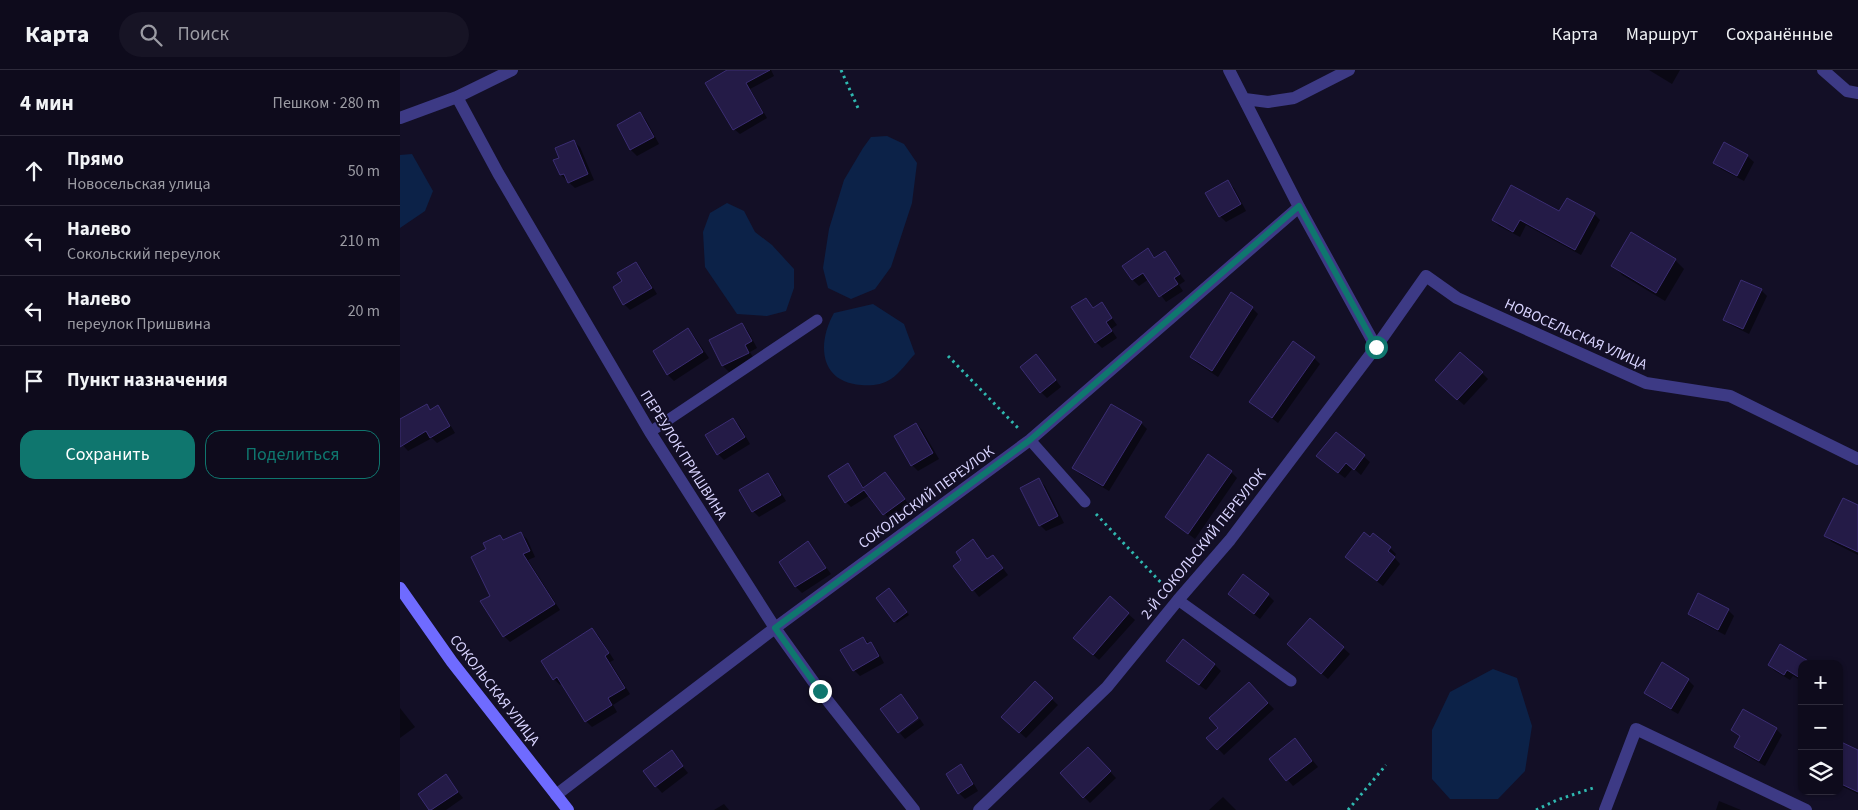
<!DOCTYPE html>
<html lang="ru">
<meta charset="utf-8">
<style>
:root{--surface:#0e0b1c;--page:#171425;--text:#f1f3f6;--muted:#9b9ba3;--line:#2e2b3b;--accent:#0f766e}
body{margin:0;font-family:"Source Sans 3",sans-serif;background:var(--page);color:var(--text)}
.controls{position:absolute;right:15px;bottom:15px;display:grid;overflow:hidden;border-radius:10px;box-shadow:0 1px 4px #0004}
.controls button{width:45px;height:45px;display:grid;place-items:center;padding:0;border:0;border-bottom:1px solid var(--line);background:var(--surface);color:var(--text);font:25px sans-serif}
.stop{position:absolute;width:15px;height:15px;margin:-11px;border:4px solid #0f766e;border-radius:50%;background:#fff}
.stop.end{background:#0f766e;border-color:#fff;box-shadow:0 1px 5px #0008}
.list{margin:0;padding:0;list-style:none}
h2{display:flex;justify-content:space-between;align-items:center;height:65px;margin:0;padding:0 20px;font-size:21px}
h2 small{font-size:16px;font-weight:400;color:var(--muted)}
.list li{display:grid;grid-template-columns:32px 1fr auto;gap:15px;align-items:center;box-sizing:border-box;height:70px;padding:0 20px;border-top:1px solid var(--line)}
.list b{display:block;font-size:19px;white-space:nowrap}
.list p{margin:0;font-size:16px;white-space:nowrap;color:var(--muted)}
.list em{font-size:16px;font-style:normal;color:var(--muted)}
.actions{display:flex;gap:10px;padding:15px 20px}
.actions a{flex:1;padding:11px 0;border:1px solid var(--accent);border-radius:15px;text-align:center;font-size:18px;color:var(--accent)}
.actions .main{background:var(--accent);color:#fff}
.icon{flex:none;width:28px;height:28px;fill:none;stroke:currentColor;stroke-width:2;stroke-linecap:round;stroke-linejoin:round}
.map{position:relative;flex:none;width:1458px;height:740px;overflow:hidden}
header{display:flex;align-items:center;gap:30px;box-sizing:border-box;height:70px;padding:0 25px;background:var(--surface);border-bottom:1px solid var(--line)}
header strong{font-size:24px}
nav{display:flex;gap:28px;margin-inline-start:auto;font-size:18px}
.search{width:350px;height:45px;background:var(--page);display:flex;align-items:center;gap:12px;box-sizing:border-box;padding:0 18px;border-radius:28px;color:var(--muted);font-size:19px}
main{display:flex}
aside{flex:1;background:var(--surface)}
.map>svg:first-child{display:block}
.water{fill:#0c2248}
.shadow{fill:#0007}
.building{fill:#241b47;stroke:#3b2d73}
.lines{fill:none;stroke-linecap:round;stroke-linejoin:round}
.path{stroke:#2fb8b0;stroke-width:3;stroke-dasharray:2.5 4;stroke-linecap:butt}
.lane{stroke:#3d3a85;stroke-width:11}
.street{stroke:#3d3a85;stroke-width:12}
.secondary{stroke:#6f6bff;stroke-width:12}
.route{stroke:#0f766e;stroke-width:6}
.labels{text-anchor:middle;stroke-width:4;stroke-linejoin:round;paint-order:stroke}
.street-label{font-size:15px;fill:#d9d4ff;stroke:#130f26}
</style>
<header>
<strong>Карта</strong>
<div class="search"><svg class="icon" aria-label="search" viewBox="0 0 24 24"><circle cx="10" cy="10" r="6"/><path d="M15 15l6 6"/></svg>Поиск</div>
<nav><a>Карта</a><a>Маршрут</a><a>Сохранённые</a></nav>
</header>
<main>
<aside>
<h2>4 мин<small>Пешком · 280 m</small></h2>
<ul class="list">
<li><svg class="icon" aria-label="ahead" viewBox="0 0 24 24"><path d="M12 20V5M6 11l6-6 6 6"/></svg><div><b>Прямо</b><p>Новосельская улица</p></div><em>50 m</em></li>
<li><svg class="icon" aria-label="left" viewBox="0 0 24 24"><path d="M17 20v-9H6M10 6l-5 5 5 5"/></svg><div><b>Налево</b><p>Сокольский переулок</p></div><em>210 m</em></li>
<li><svg class="icon" aria-label="left" viewBox="0 0 24 24"><path d="M17 20v-9H6M10 6l-5 5 5 5"/></svg><div><b>Налево</b><p>переулок Пришвина</p></div><em>20 m</em></li>
<li><svg class="icon" aria-label="arrive" viewBox="0 0 24 24"><path d="M6 21V4h12l-3 4 3 4H6"/></svg><div><b>Пункт назначения</b></div></li>
</ul>
<div class="actions"><a class="main">Сохранить</a><a>Поделиться</a></div>
</aside>
<div class="map">
<svg width="1458" height="740" viewBox="0 0 1458 740">
<rect width="100%" height="100%" fill="#130f26"/>
<!-- water -->
<path class="water" d="M487,66L504,74L517,93L512,133L491,197L475,219L451,229L428,218L423,198L429,159L444,110L463,78L471,67Z
M12,84L33,121L25,141L0,158V85Z
M327,133L344,141L355,162L372,175L394,199V218L386,241L367,246L337,244L305,197L303,162L310,143Z
M473,234L504,254L515,284C508,291 500,303 491,309C482,315 471,316 461,315C419,312 417,273 434,243Z
M1093,599L1117,608L1132,656L1125,701L1098,729H1050L1032,709V660L1050,622Z"/>
<!-- shadow -->
<path class="shadow" d="M329,0H371L374,6L350,19L367,48L340,64L334,59Z
M1249,0H1280L1272,14Z
M240,43L246,50L259,74L237,86L231,80L218,55Z
M173,71L180,77L194,110L175,118L161,105L160,88Z
M1347,86L1354,92L1344,111L1321,99L1315,93Z
M827,112L834,118L846,141L826,152L820,146Z
M1160,143L1194,144L1200,150L1181,185L1126,155L1120,167L1099,156L1093,150Z
M747,180L755,189L764,183L785,211L779,215L783,221L766,232L749,209L739,216L733,210Z
M1275,190L1284,199L1265,231L1222,205L1213,195Z
M236,193L242,200L257,224L230,240L224,234L223,212Z
M1361,220L1367,226L1349,264L1331,255L1324,249Z
M686,230L694,239L702,234L717,255L711,259L717,268L702,278L696,272Z
M852,238L858,244L818,307L797,293L791,287Z
M342,254L348,261L357,278L350,282L354,289L329,302L323,296Z
M288,260L294,266L309,288L274,311L268,305L255,282Z
M914,288L920,294L878,353L851,332Z
M642,292L661,317L647,328L641,322Z
M1082,303L1088,309L1064,335L1043,316Z
M26,336L31,341L37,337L43,343L55,363L37,373L32,368L8,381L0,372V359Z
M332,349L339,355L350,374L324,390L318,384L307,366Z
M741,353L747,359L709,421L680,404L674,398Z
M516,354L522,360L539,389L518,401L512,395Z
M936,363L970,392L961,405L953,398L945,408L924,392Z
M448,395L465,419L490,409L509,435L489,449L470,425L451,437L446,432Z
M831,402L837,408L795,469L766,447Z
M367,405L374,411L386,431L359,447L353,441Z
M639,410L645,416L664,453L646,461L640,455Z
M1458,437V485L1432,472L1426,466Z
M121,463L127,469L135,487L128,490L160,540L110,572L104,566L91,526L88,480L100,467L105,471Z
M573,471L588,490L599,493L608,505L579,527L555,496L563,490Z
M408,473L431,504L402,523L396,517L381,493Z
M990,478L996,484L994,487L1000,494L983,516L953,493Z
M492,523L509,545L497,553L495,551Z
M868,525L874,531L860,549L836,530Z
M710,528L735,550L699,590L681,574Z
M1328,540L1334,546L1325,565L1295,549L1289,543Z
M911,549L950,584L928,609L895,580Z
M191,559L198,565L214,590L210,592L230,624L213,635L217,642L192,657L186,651L163,613L160,615L154,609Z
M463,568L477,580L484,593L460,606L454,600Z
M1409,593L1402,594V611L1393,606L1390,610L1375,601L1369,595Z
M814,594L821,601L806,620L774,597Z
M1288,610L1294,616L1278,644L1252,629L1246,622Z
M635,613L658,635L626,668L603,647Z
M855,619L874,639L824,685L808,668Z
M0,638L15,657L0,668Z
M520,649L524,655L505,669L500,663Z
M1376,659L1382,665L1365,696L1342,683L1336,677L1341,667L1333,660Z
M1439,673L1458,681V724L1439,715Z
M901,676L918,697L893,716L870,689Z
M688,679L716,708L690,733L661,703Z
M271,682L288,703L262,723L256,716Z
M561,696L567,702L578,721L565,729L559,723Z
M45,706L63,728L46,740H30Z
M823,727L836,740H809Z
M1319,731L1341,740H1316Z
M324,734L329,740H314Z"/>
<!-- building -->
<path class="building" d="M327,0H370L346,13L363,43L333,60L305,13Z
M240,42L254,67L230,80L217,55Z
M174,70L188,104L168,113L164,104L160,105L153,90L159,88L155,78Z
M1324,72L1348,85L1337,106L1313,93Z
M828,110L841,134L819,147L805,123Z
M1111,115L1159,141L1167,128L1195,143L1175,180L1120,150L1113,162L1092,150Z
M1231,162L1276,189L1256,223L1211,196Z
M748,178L754,188L765,181L780,204L774,208L778,214L759,227L743,203L732,210L722,196Z
M236,192L252,218L223,235L213,217L222,211L217,203Z
M1341,210L1362,219L1343,259L1323,250Z
M831,222L853,237L812,301L790,287Z
M686,228L693,238L702,232L712,248L706,252L712,261L695,273L671,237Z
M342,253L352,271L345,275L349,283L322,296L309,270Z
M288,258L303,282L267,305L253,281Z
M893,271L915,287L872,348L849,332Z
M1060,282L1083,302L1057,330L1035,310Z
M636,284L656,310L640,323L620,297Z
M27,334L30,340L38,335L50,356L30,368L26,361L0,377V349Z
M711,334L742,352L703,416L672,398Z
M333,348L345,367L317,385L305,365Z
M516,353L533,383L511,396L494,366Z
M936,362L965,385L954,400L946,393L938,403L916,386Z
M808,384L832,401L788,464L765,447Z
M448,393L463,418L485,402L505,429L483,445L464,420L445,433L428,406Z
M368,403L381,425L352,442L339,420Z
M639,408L658,446L639,456L620,418Z
M1443,428L1458,435V482L1424,466Z
M121,462L130,481L123,484L155,534L103,567L80,531L90,526L71,487L86,479L83,473L100,465L103,470Z
M964,462L970,467L973,463L991,477L988,481L995,487L977,511L945,487Z
M573,469L587,489L593,485L603,498L572,521L553,496L561,490L556,482Z
M408,471L426,498L395,517L379,492Z
M843,504L869,524L854,544L828,524Z
M489,518L507,542L494,552L476,528Z
M1298,523L1329,539L1318,560L1288,544Z
M710,526L729,543L693,585L673,568Z
M910,548L944,577L921,604L887,574Z
M192,558L209,583L205,586L225,618L208,628L212,635L185,652L157,607L153,610L141,591Z
M463,567L467,574L471,572L479,586L453,601L440,580Z
M783,569L815,594L799,615L766,591Z
M1380,574L1410,592L1408,594H1402V605L1400,608L1387,600L1384,605L1368,595Z
M1262,592L1289,609L1271,639L1244,623Z
M635,611L653,628L619,663L601,647Z
M849,612L868,633L817,680L806,668L818,658L809,648Z
M501,624L518,648L498,663L480,639Z
M1343,639L1377,658L1359,691L1334,677L1340,666L1331,660Z
M895,668L912,691L886,711L869,689Z
M1439,671L1458,680V722L1439,713Z
M688,677L711,701L683,728L660,703Z
M272,680L283,696L255,717L243,701Z
M561,694L573,714L558,724L546,704Z
M46,704L58,722L31,740H29L18,724Z"/>
<g class="lines">
<!-- path -->
<path class="path" d="M441,0L458,38
M548,286L619,359
M696,444L767,519
M948,740L986,695
M1136,740L1157,730L1196,717"/>
<!-- lane -->
<path class="lane" d="M250,362L417,250
M630,370L685,432
M778,530L891,611"/>
<!-- street -->
<path class="street" d="M829,0L899,137L976,277
M1423,0L1447,21L1458,23
M57,27L98,103L250,362L375,558L420,621L514,740
M845,29L868,32L894,28L949,0
M0,48L57,27L112,0
M156,725L375,558L630,370L899,137
M579,740L707,617L778,530L830,470L976,277L1026,206L1057,228L1246,313L1330,326L1458,389
M1205,740L1236,659L1406,740"/>
<!-- secondary -->
<path class="secondary" d="M0,518L52,592L168,740"/>
</g>
<g class="lines">
<!-- route -->
<path class="route" d="M420,621L375,558L630,370L899,136L976,277"/>
</g>
<g class="labels">
<!-- street labels -->
<g class="street-label">
<text transform="translate(1176 264) rotate(24)" y="5">НОВОСЕЛЬСКАЯ УЛИЦА</text>
<text transform="translate(284 385) rotate(58)" y="5">ПЕРЕУЛОК ПРИШВИНА</text>
<text transform="translate(526 427) rotate(-36)" y="5">СОКОЛЬСКИЙ ПЕРЕУЛОК</text>
<text transform="translate(803 474) rotate(-51)" y="5">2-Й СОКОЛЬСКИЙ ПЕРЕУЛОК</text>
<text transform="translate(95 620) rotate(52)" y="5">СОКОЛЬСКАЯ УЛИЦА</text>
</g>
</g>
</svg>
<div class="controls">
<button>+</button>
<button>−</button>
<button><svg class="icon" aria-label="layers" viewBox="0 0 24 24"><path d="M12 4l9 5-9 5-9-5zM3 14l9 5 9-5"/></svg></button>
</div>
<div class="stop" style="left:976px;top:277px"></div>
<div class="stop end" style="left:420px;top:621px"></div>
</div>
</main>
